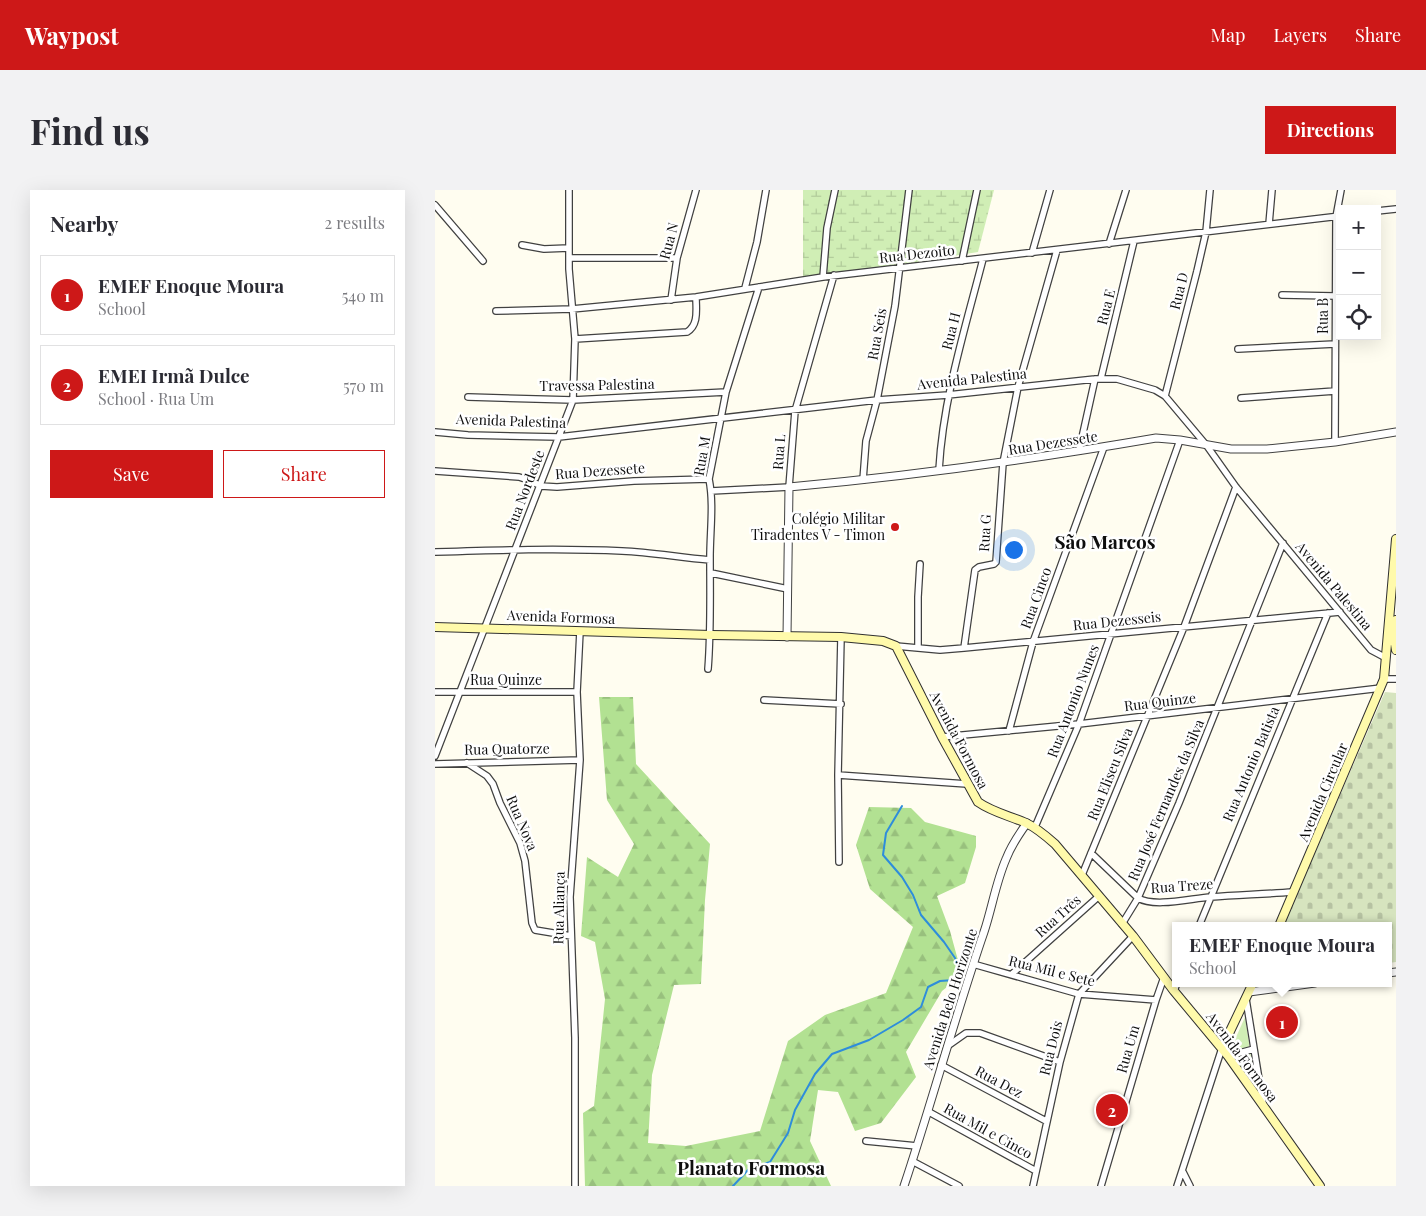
<!DOCTYPE html>
<meta charset="utf-8">
<style>
:root{--surface:#fff;--page:#f2f2f3;--text:#2b2b33;--muted:#7c7c81;--line:#e1e1e2;--accent:#cd1818}
body{margin:0;font-family:"Playfair Display",serif;background:var(--page);color:var(--text)}
.controls{position:absolute;right:15px;top:15px;display:grid;overflow:hidden;border-radius:0px;box-shadow:0 5px 20px #0002}
.controls button{width:45px;height:45px;display:grid;place-items:center;padding:0;border:0;border-bottom:1px solid var(--line);background:var(--surface);color:var(--text);font:25px sans-serif}
.you{position:absolute;left:578px;top:359px;width:18px;height:18px;margin:-12px;border:4px solid #fff;border-radius:50%;background:#1a73e8;box-shadow:0 0 0 8px #1a73e833}
.badge{display:grid;place-items:center;width:32px;height:32px;border-radius:50%;background:var(--accent);color:#fff;font-size:16px;font-weight:700}
.pin{position:absolute;translate:-50% -50%;border:2px solid #fff;box-shadow:0 1px 5px #0006}
.popup{position:absolute;left:737px;top:732px;width:220px;height:65px;box-sizing:border-box;display:grid;place-content:center;border-radius:0px;background:var(--surface);filter:drop-shadow(0 1px 4px #0005);font-size:16px;white-space:nowrap;color:var(--muted)}
.popup b{font-size:19px;color:var(--text)}
.popup::after{content:'';position:absolute;left:50%;top:100%;margin-left:-10px;border:10px solid transparent;border-top-color:var(--surface)}
.list{margin:0;padding:0;list-style:none}
h2{display:flex;justify-content:space-between;align-items:center;height:65px;margin:0;padding:0 20px;font-size:21px}
h2 small{font-size:16px;font-weight:400;color:var(--muted)}
.list li{display:grid;grid-template-columns:32px 1fr auto;gap:15px;align-items:center;box-sizing:border-box;height:80px;margin:0 10px 10px;padding:0 10px;border:1px solid var(--line);border-radius:0px}
.list b{display:block;font-size:19px;white-space:nowrap}
.list p{margin:0;font-size:16px;white-space:nowrap;color:var(--muted)}
.list em{font-size:16px;font-style:normal;color:var(--muted)}
.actions{display:flex;gap:10px;padding:15px 20px}
.actions a{flex:1;padding:11px 0;border:1px solid var(--accent);border-radius:0px;text-align:center;font-size:18px;color:var(--accent)}
.actions .main{background:var(--accent);color:#fff}
.icon{flex:none;width:28px;height:28px;fill:none;stroke:currentColor;stroke-width:2;stroke-linecap:round;stroke-linejoin:round}
.map{position:relative;flex:none;width:961px;height:996px;overflow:hidden;border-radius:0px}
header{display:flex;align-items:center;gap:30px;box-sizing:border-box;height:70px;padding:0 25px;background:var(--accent);color:#fff}
header strong{font-size:24px}
nav{display:flex;gap:28px;margin-inline-start:auto;font-size:18px}
.intro{display:flex;align-items:center;justify-content:space-between;box-sizing:border-box;height:120px;padding:0 30px}
h1{margin:0;font-size:35px}
.button{padding:12px 22px;border-radius:0px;background:var(--accent);color:#fff;font-size:18px;font-weight:700}
main{display:flex;gap:30px;padding:0 30px}
aside{flex:1;background:var(--surface);border-radius:0px;box-shadow:0 5px 20px #0002}
.map>svg:first-child{display:block}
.grass{fill:#d0eeb5}
.forest{fill:url(#forest-firs)}
.wetland{fill:url(#wetland-marsh)}
.cemetery{fill:url(#cemetery-stones)}
.lines{fill:none;stroke-linecap:round;stroke-linejoin:round}
.stream{stroke:#2e8ddb;stroke-width:2}
.minor-casing{stroke:#414141;stroke-width:8}
.tertiary-casing{stroke:#414141;stroke-width:9}
.secondary-casing{stroke:#303030;stroke-width:10}
.minor{stroke:#fff;stroke-width:5.5}
.tertiary{stroke:#fff;stroke-width:7}
.secondary{stroke:#fffaab;stroke-width:8}
.poi-dot{fill:#cd1818;stroke:#fff;stroke-width:2}
.labels{text-anchor:middle;stroke-width:5;stroke-linejoin:round;paint-order:stroke}
.street-label{font-size:14px;fill:#0e0e0e;stroke:#fff}
.poi-label{font-size:14px;fill:#0e0e0e;stroke:#fff;text-anchor:end}
.district-label{font-size:19px;font-weight:bold;fill:#0e0e0e;stroke:#fff}
</style>
<header>
<strong>Waypost</strong>
<nav><a>Map</a><a>Layers</a><a>Share</a></nav>
</header>
<div class="intro"><h1>Find us</h1><a class="button">Directions</a></div>
<main>
<aside>
<h2>Nearby<small>2 results</small></h2>
<ul class="list">
<li><span class="badge">1</span><div><b>EMEF Enoque Moura</b><p>School</p></div><em>540 m</em></li>
<li><span class="badge">2</span><div><b>EMEI Irmã Dulce</b><p>School · Rua Um</p></div><em>570 m</em></li>
</ul>
<div class="actions"><a class="main">Save</a><a>Share</a></div>
</aside>
<div class="map">
<svg width="961" height="996" viewBox="0 0 961 996">
<defs>
<pattern id="forest-firs" width="22" height="20" patternUnits="userSpaceOnUse" patternTransform="scale(1.25)"><rect width="22" height="20" fill="#b2e192"/><path d="M5 1l3.5 6h-7zM16 11l3.5 6h-7z" fill="#98c07d"/></pattern>
<pattern id="wetland-marsh" width="20" height="14" patternUnits="userSpaceOnUse" patternTransform="scale(1.25)"><rect width="20" height="14" fill="#d0eeb5"/><path d="M1 5h8M5 5V1M11 12h8M15 12V8" fill="none" stroke="#b1cb9a"/></pattern>
<pattern id="cemetery-stones" width="16" height="16" patternUnits="userSpaceOnUse" patternTransform="scale(1.25)"><rect width="16" height="16" fill="#d6e4be"/><path d="M2 7V4a2 2 0 0 1 4 0v3zM10 15v-3a2 2 0 0 1 4 0v3z" fill="#b6c2a2"/></pattern>
</defs>
<rect width="100%" height="100%" fill="#fffdf0"/>
<!-- grass -->
<path class="grass" d="M810,827L820,893L795,861Z"/>
<!-- forest -->
<path class="forest" d="M164,507H198L201,574L275,654L270,710L266,794L239,795L217,885L213,953L251,956L325,941L353,851L390,825L451,803L478,737L435,699L421,655L434,617L476,618L490,632L541,646V657L530,693L502,706L515,741L527,785L507,801L471,862L481,887L446,933L420,941L403,902L383,900L375,951L396,996H150L148,923L159,916L170,809L160,752L146,746L152,667L183,687L199,654L172,610Z"/>
<!-- wetland -->
<path class="wetland" d="M368,0H559L543,62L368,90Z"/>
<!-- cemetery -->
<path class="cemetery" d="M950,502L961,503V772L953,773V736H848Z"/>
<g class="lines">
<!-- stream -->
<path class="stream" d="M298,996L314,979L335,972L353,943L360,920L380,884L397,864L434,850L468,830L486,817L493,797L505,791L519,790L524,780L520,768L509,752L486,725L478,705L467,687L448,665L451,643L467,616"/>
<defs>
<path id="minor" d="M0,15L48,71
M942,21L961,19
M834,34L837,0
M674,54L691,0
M87,55L109,59L134,58
M597,63L615,0
M134,68H242
M527,71L542,0
M388,87L392,38L400,0
M310,98L322,52L331,0
M847,105L900,106
M236,110L242,68L261,0
M61,121L137,119L261,107L388,87L905,26
M140,149L252,142C264,135 261,119 261,107
M803,159L900,154
M666,188L699,51
M730,206L762,81L771,42L775,0
M33,207L138,210L291,202
M806,208L900,201
M0,242L33,245L124,247L442,210L513,205L660,189H682L720,200L730,206L772,256L801,297L936,460L951,468
M900,252L901,27L906,0
M644,261L660,189
M504,280C508,208 530,139 548,69
M0,281L84,287L96,291L106,296L122,297L199,291L274,289
M428,290L431,251L442,210L460,116L474,0
M276,301L354,297L360,221L399,85
M0,362C62,360 125,358 187,361C217,362 246,368 275,370
M276,383L353,399
M461,456L505,460L529,458L905,422
M483,458V407L485,374
M529,458L540,380L544,377L559,374L561,372L568,273L583,197L622,60
M273,479C276,442 275,404 275,367C275,341 279,314 274,289L291,202L324,97
M949,489H961
M0,502H142
M329,510L406,514
M574,541L598,452L669,257
M507,547L644,534L946,498
M0,566L138,210L140,149L134,79V0
M32,573L52,586L58,594L65,613L85,653L90,671L97,733L100,740L136,746
M0,574L145,570
M403,585L532,594
M600,637L644,534L745,250
M656,663L703,708C720,718 757,708 776,707C804,705 831,704 858,702
M404,672L403,585L406,447
M647,685L749,437L801,297
M687,734L703,708L744,613L848,353
M764,736L893,423
M538,774L644,804L721,810
M577,784L663,707
M739,801L742,793
M811,809L828,914
M514,855L531,843H545L625,872
M793,866L819,859
M506,875L611,931
M494,922L601,981
M431,951L482,956
M477,971L524,996
M748,982L755,996
M140,996V848L135,707L145,570L142,502L145,441
M598,996L625,872L644,804L698,746
M666,996L721,810L729,787
M742,996L787,858"/>
<path id="tertiary" d="M352,447L354,297C477,286 599,269 721,248L745,250L796,259H832L900,252L961,242
M953,783L961,782
M814,802L880,793
M469,996C497,912 520,826 549,742C557,718 561,692 571,669C576,656 584,644 592,633"/>
<path id="secondary" d="M961,430L959,448L961,460
M0,437L276,445L406,447L448,451L461,456L507,547L543,612C557,622 575,626 591,633C602,638 611,646 620,654L698,746L739,801L793,866L885,996
M844,736L949,489L961,349
M787,858L818,793"/>
</defs>
<!-- minor casing -->
<use href="#minor" class="minor-casing"/>
<!-- tertiary casing -->
<use href="#tertiary" class="tertiary-casing"/>
<!-- secondary casing -->
<use href="#secondary" class="secondary-casing"/>
<!-- minor -->
<use href="#minor" class="minor"/>
<!-- tertiary -->
<use href="#tertiary" class="tertiary"/>
<!-- secondary -->
<use href="#secondary" class="secondary"/>
</g>
<!-- markers -->
<circle class="poi-dot" cx="460" cy="337" r="5"/>
<g class="labels">
<!-- street labels -->
<g class="street-label">
<text transform="translate(234 51) rotate(-75)" y="5">Rua N</text>
<text transform="translate(482 64) rotate(-6)" y="5">Rua Dezoito</text>
<text transform="translate(744 101) rotate(-76)" y="5">Rua D</text>
<text transform="translate(671 117) rotate(-76)" y="5">Rua E</text>
<text transform="translate(888 126) rotate(-90)" y="5">Rua B</text>
<text transform="translate(516 141) rotate(-76)" y="5">Rua H</text>
<text transform="translate(442 144) rotate(-80)" y="5">Rua Seis</text>
<text transform="translate(537 189) rotate(-6)" y="5">Avenida Palestina</text>
<text transform="translate(162 195) rotate(-1)" y="5">Travessa Palestina</text>
<text transform="translate(76 231) rotate(2)" y="5">Avenida Palestina</text>
<text transform="translate(618 253) rotate(-9)" y="5">Rua Dezessete</text>
<text transform="translate(344 262) rotate(-86)" y="5">Rua L</text>
<text transform="translate(267 266) rotate(-80)" y="5">Rua M</text>
<text transform="translate(165 281) rotate(-4)" y="5">Rua Dezessete</text>
<text transform="translate(90 300) rotate(-69)" y="5">Rua Nordeste</text>
<text transform="translate(550 343) rotate(-87)" y="5">Rua G</text>
<text transform="translate(899 396) rotate(50)" y="5">Avenida Palestina</text>
<text transform="translate(601 408) rotate(-70)" y="5">Rua Cinco</text>
<text transform="translate(126 427) rotate(2)" y="5">Avenida Formosa</text>
<text transform="translate(682 431) rotate(-6)" y="5">Rua Dezesseis</text>
<text x="71" y="495">Rua Quinze</text>
<text transform="translate(638 511) rotate(-69)" y="5">Rua Antonio Nunes</text>
<text transform="translate(725 512) rotate(-7)" y="5">Rua Quinze</text>
<text transform="translate(524 550) rotate(62)" y="5">Avenida Formosa</text>
<text transform="translate(72 559) rotate(-1)" y="5">Rua Quatorze</text>
<text transform="translate(816 574) rotate(-67)" y="5">Rua Antonio Batista</text>
<text transform="translate(675 584) rotate(-68)" y="5">Rua Eliseu Silva</text>
<text transform="translate(888 602) rotate(-67)" y="5">Avenida Circular</text>
<text transform="translate(731 610) rotate(-67)" y="5">Rua José Fernandes da Silva</text>
<text transform="translate(87 633) rotate(67)" y="5">Rua Nova</text>
<text transform="translate(747 696) rotate(-4)" y="5">Rua Treze</text>
<text transform="translate(124 718) rotate(-89)" y="5">Rua Aliança</text>
<text transform="translate(623 726) rotate(-42)" y="5">Rua Três</text>
<text transform="translate(617 781) rotate(14)" y="5">Rua Mil e Sete</text>
<text transform="translate(515 809) rotate(-72)" y="5">Avenida Belo Horizonte</text>
<text transform="translate(616 858) rotate(-76)" y="5">Rua Dois</text>
<text transform="translate(693 859) rotate(-74)" y="5">Rua Um</text>
<text transform="translate(807 867) rotate(53)" y="5">Avenida Formosa</text>
<text transform="translate(564 892) rotate(28)" y="5">Rua Dez</text>
<text transform="translate(553 941) rotate(29)" y="5">Rua Mil e Cinco</text>
</g>
<!-- poi labels -->
<g class="poi-label">
<text x="450" y="334">Colégio Militar<tspan x="450" dy="16">Tiradentes V - Timon</tspan></text>
</g>
<!-- district labels -->
<g class="district-label">
<text x="670" y="359">São Marcos</text>
<text x="316" y="985">Planato Formosa</text>
</g>
</g>
</svg>
<div class="controls">
<button>+</button>
<button>−</button>
<button><svg class="icon" aria-label="locate" viewBox="0 0 24 24"><circle cx="12" cy="12" r="6"/><path d="M12 2v4M12 18v4M2 12h4M18 12h4"/></svg></button>
</div>
<div class="you"></div>
<div class="pin badge" style="left:847px;top:832px">1</div>
<div class="popup"><b>EMEF Enoque Moura</b>School</div>
<div class="pin badge" style="left:677px;top:920px">2</div>
</div>
</main>
